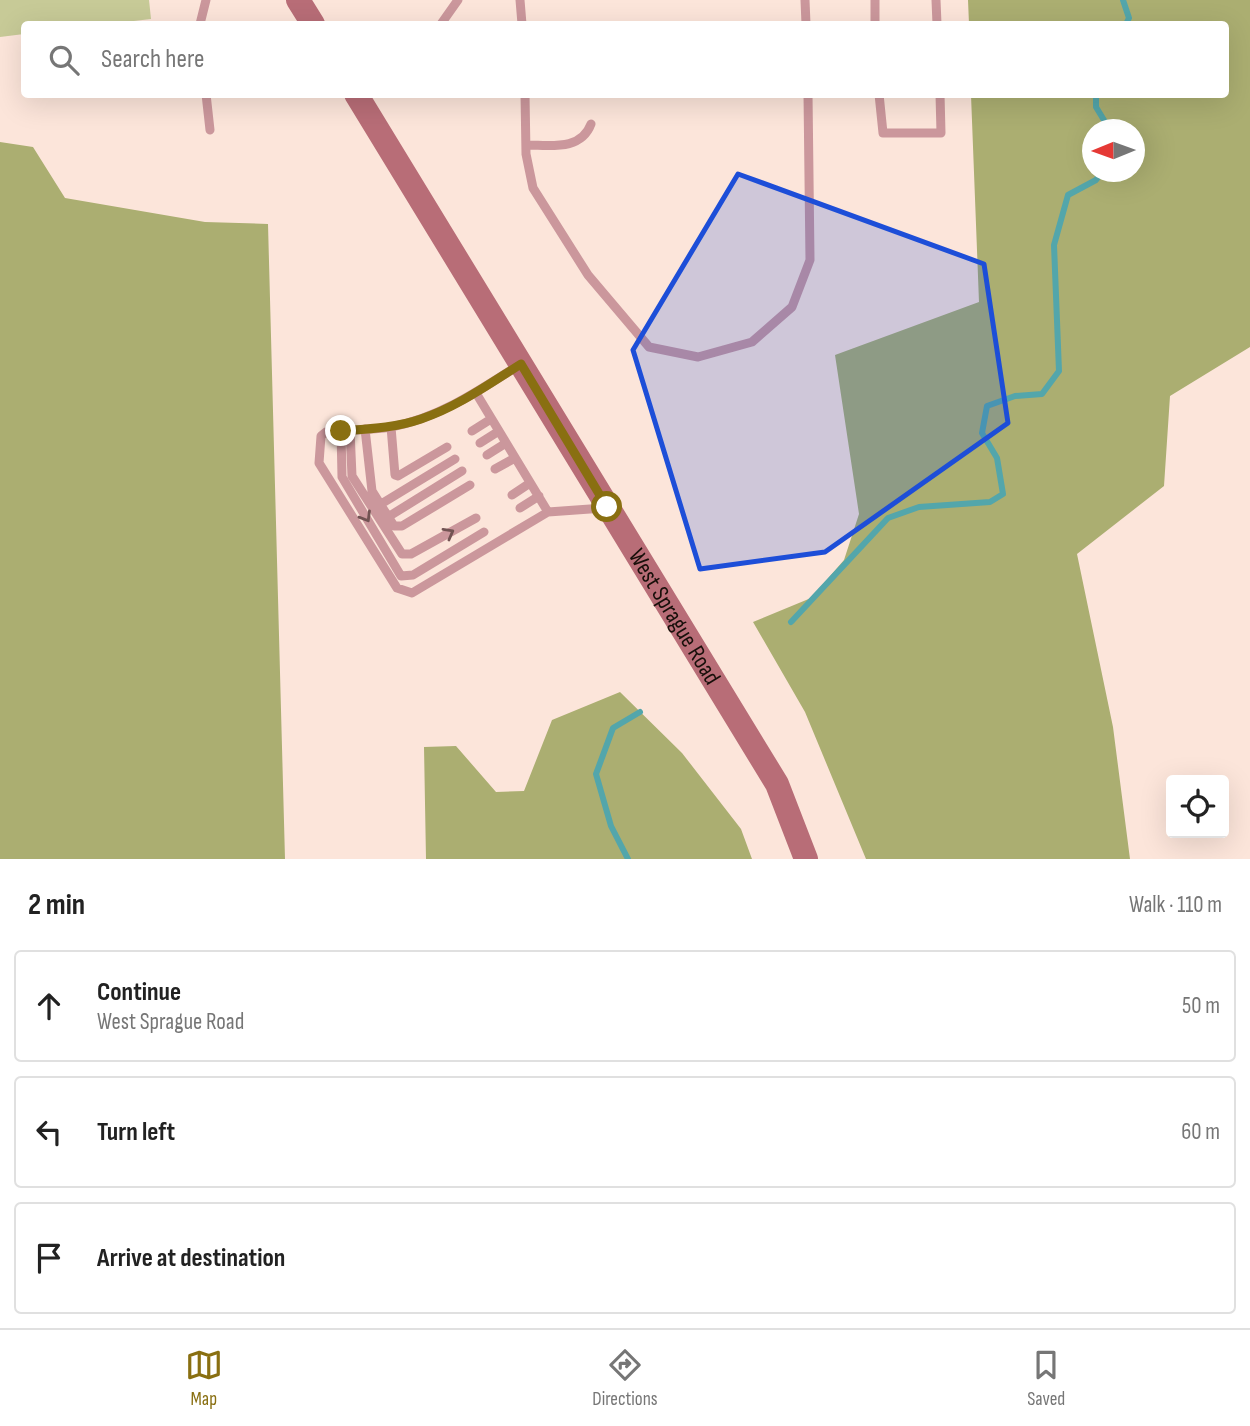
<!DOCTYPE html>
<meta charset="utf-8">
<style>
:root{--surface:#fff;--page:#f6f6f6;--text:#222;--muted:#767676;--line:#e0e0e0;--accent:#896f11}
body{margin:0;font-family:"Sofia Sans Condensed",sans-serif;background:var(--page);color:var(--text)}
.controls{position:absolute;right:21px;bottom:21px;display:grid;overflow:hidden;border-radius:7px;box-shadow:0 7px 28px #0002}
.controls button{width:63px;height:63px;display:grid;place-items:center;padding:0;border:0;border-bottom:2px solid var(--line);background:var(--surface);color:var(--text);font:35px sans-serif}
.compass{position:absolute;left:1082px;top:119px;width:63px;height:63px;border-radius:50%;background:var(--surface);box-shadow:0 7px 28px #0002;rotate:269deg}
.stop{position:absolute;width:21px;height:21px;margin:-16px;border:5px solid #896f11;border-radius:50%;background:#fff}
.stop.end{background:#896f11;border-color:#fff;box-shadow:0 2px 7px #0008}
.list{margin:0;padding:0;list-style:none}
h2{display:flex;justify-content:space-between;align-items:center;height:91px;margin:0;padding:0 28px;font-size:30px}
h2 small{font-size:23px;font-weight:400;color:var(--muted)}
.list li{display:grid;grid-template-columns:46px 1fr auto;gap:21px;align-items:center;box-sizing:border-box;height:112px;margin:0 14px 14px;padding:0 14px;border:2px solid var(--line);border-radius:7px}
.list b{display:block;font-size:26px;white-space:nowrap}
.list p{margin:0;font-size:23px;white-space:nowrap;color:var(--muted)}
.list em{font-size:23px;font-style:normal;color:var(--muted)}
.icon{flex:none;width:38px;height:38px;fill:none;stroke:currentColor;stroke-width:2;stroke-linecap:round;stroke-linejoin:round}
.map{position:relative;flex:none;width:1250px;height:859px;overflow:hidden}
.search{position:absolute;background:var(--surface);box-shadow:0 7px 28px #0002;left:21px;right:21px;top:21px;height:77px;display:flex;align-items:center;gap:18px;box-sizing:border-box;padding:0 24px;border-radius:7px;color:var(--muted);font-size:26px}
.sheet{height:469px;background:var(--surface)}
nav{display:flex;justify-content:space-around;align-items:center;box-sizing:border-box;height:98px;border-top:2px solid var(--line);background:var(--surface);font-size:19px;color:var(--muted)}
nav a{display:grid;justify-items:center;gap:4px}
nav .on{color:var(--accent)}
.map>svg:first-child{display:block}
.green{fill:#c7ca97}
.forest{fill:#abae71;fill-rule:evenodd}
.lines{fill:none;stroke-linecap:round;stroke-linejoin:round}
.stream{stroke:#53a6ab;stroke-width:6}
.lane{stroke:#cb979c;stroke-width:9}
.secondary{stroke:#b86d77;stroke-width:24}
.oneway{stroke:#725353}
.route{stroke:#896f11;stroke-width:9}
.marked{fill:#1d4ed8;fill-opacity:0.2;stroke:#1d4ed8;stroke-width:5;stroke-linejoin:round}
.labels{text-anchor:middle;stroke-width:5;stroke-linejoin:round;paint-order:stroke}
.street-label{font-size:24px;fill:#180f0a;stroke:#fcf6f3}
</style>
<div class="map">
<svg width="1250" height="859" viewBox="0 0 1250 859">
<rect width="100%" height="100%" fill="#fce5da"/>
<!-- green -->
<path class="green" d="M0,0H149L151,19L108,24H24V34L0,37Z"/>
<!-- forest -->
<path class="forest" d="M968,0H1250V347L1170,396L1164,486L1077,554L1113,727L1130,859H866L805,712L753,622L811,598L844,560L859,514L835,355L979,302L971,95L1226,94V24H969ZM1092,130H1134V172H1092Z
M0,142L33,147L65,198L205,222L268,224L285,859H0Z
M620,692L682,753L741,829L752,859H426L424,747L456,746L496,792L524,791L552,720Z"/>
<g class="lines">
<!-- stream -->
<path class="stream" d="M1123,0L1129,18L1126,24
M1096,94V107L1110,130
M791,622L888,518L919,507L990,502L1003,494L997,458L982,433L987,406L1015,396L1042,394L1059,371L1054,245L1068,195L1096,180L1102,172
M628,859L611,826L596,774L613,728L640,712"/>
<!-- lane -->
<path class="lane" d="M520,0L522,24
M805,0L806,24
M875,0V24
M936,0L937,24
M200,24L206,0
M441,24L458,0
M206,94L210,130
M525,94L526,154L533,188L588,275L649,347L698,357L752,342L792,307L810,260L808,94
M879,94L883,133H941L940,94
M527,145C550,145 581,151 591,124
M519,365C480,390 439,418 391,427C370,430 347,430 326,432L321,436L319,463L397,588L412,593L548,512L604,508
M476,393L548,512
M391,427L395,475L398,476L447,447
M365,429L372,491L394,526H402L470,485
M350,430L352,476L402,554H411L476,518
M341,431L342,477L401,576L413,575L484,532
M472,431L491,419
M480,443L499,431
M487,455L506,443
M495,469L515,458
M512,495L530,483
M381,504L455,459
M520,508L539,496
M388,517L462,471"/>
<!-- secondary -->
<g class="secondary">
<path d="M298,0L313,24"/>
<path id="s1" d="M356,94L777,784L806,859"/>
</g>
</g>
<!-- one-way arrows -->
<defs><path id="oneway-chevron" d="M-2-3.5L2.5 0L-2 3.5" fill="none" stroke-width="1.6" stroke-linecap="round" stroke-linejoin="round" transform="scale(1.75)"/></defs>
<g class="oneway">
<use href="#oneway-chevron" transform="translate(366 517) rotate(59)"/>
<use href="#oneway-chevron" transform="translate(449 533) rotate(-29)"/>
</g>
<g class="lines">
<!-- route -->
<path class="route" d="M341,431C368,429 395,428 421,419C457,407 489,384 521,364L607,507"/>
</g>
<!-- marked area -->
<path class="marked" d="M738,174L984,264L1008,423L825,552L700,569L633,350Z"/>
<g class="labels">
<!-- street labels -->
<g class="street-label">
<text dy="8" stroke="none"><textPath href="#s1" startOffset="612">West Sprague Road</textPath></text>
</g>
</g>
</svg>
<div class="controls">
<button><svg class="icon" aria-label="locate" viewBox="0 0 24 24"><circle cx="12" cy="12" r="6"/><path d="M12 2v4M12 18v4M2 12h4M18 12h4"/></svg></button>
</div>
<svg class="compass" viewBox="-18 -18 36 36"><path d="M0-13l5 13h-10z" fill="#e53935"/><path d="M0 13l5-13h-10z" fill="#767676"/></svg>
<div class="stop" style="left:607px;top:507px"></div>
<div class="stop end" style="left:341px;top:431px"></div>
<div class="search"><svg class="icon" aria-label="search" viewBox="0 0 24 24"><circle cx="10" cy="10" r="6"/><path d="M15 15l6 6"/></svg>Search here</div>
</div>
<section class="sheet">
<h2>2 min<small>Walk · 110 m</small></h2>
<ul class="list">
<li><svg class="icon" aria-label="ahead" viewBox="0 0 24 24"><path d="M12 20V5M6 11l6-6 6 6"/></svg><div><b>Continue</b><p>West Sprague Road</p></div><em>50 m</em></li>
<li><svg class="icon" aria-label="left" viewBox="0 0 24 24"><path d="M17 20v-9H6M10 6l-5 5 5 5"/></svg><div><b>Turn left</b></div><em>60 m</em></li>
<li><svg class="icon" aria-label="arrive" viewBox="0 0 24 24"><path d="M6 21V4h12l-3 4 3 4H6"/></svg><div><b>Arrive at destination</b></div></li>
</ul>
</section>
<nav>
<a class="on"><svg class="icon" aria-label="map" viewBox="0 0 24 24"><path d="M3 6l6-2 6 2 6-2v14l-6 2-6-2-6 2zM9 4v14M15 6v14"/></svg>Map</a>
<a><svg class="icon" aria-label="directions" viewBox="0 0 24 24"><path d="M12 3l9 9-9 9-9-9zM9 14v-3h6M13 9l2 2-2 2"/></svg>Directions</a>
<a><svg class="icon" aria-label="saved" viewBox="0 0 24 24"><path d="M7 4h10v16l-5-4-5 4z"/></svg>Saved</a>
</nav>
